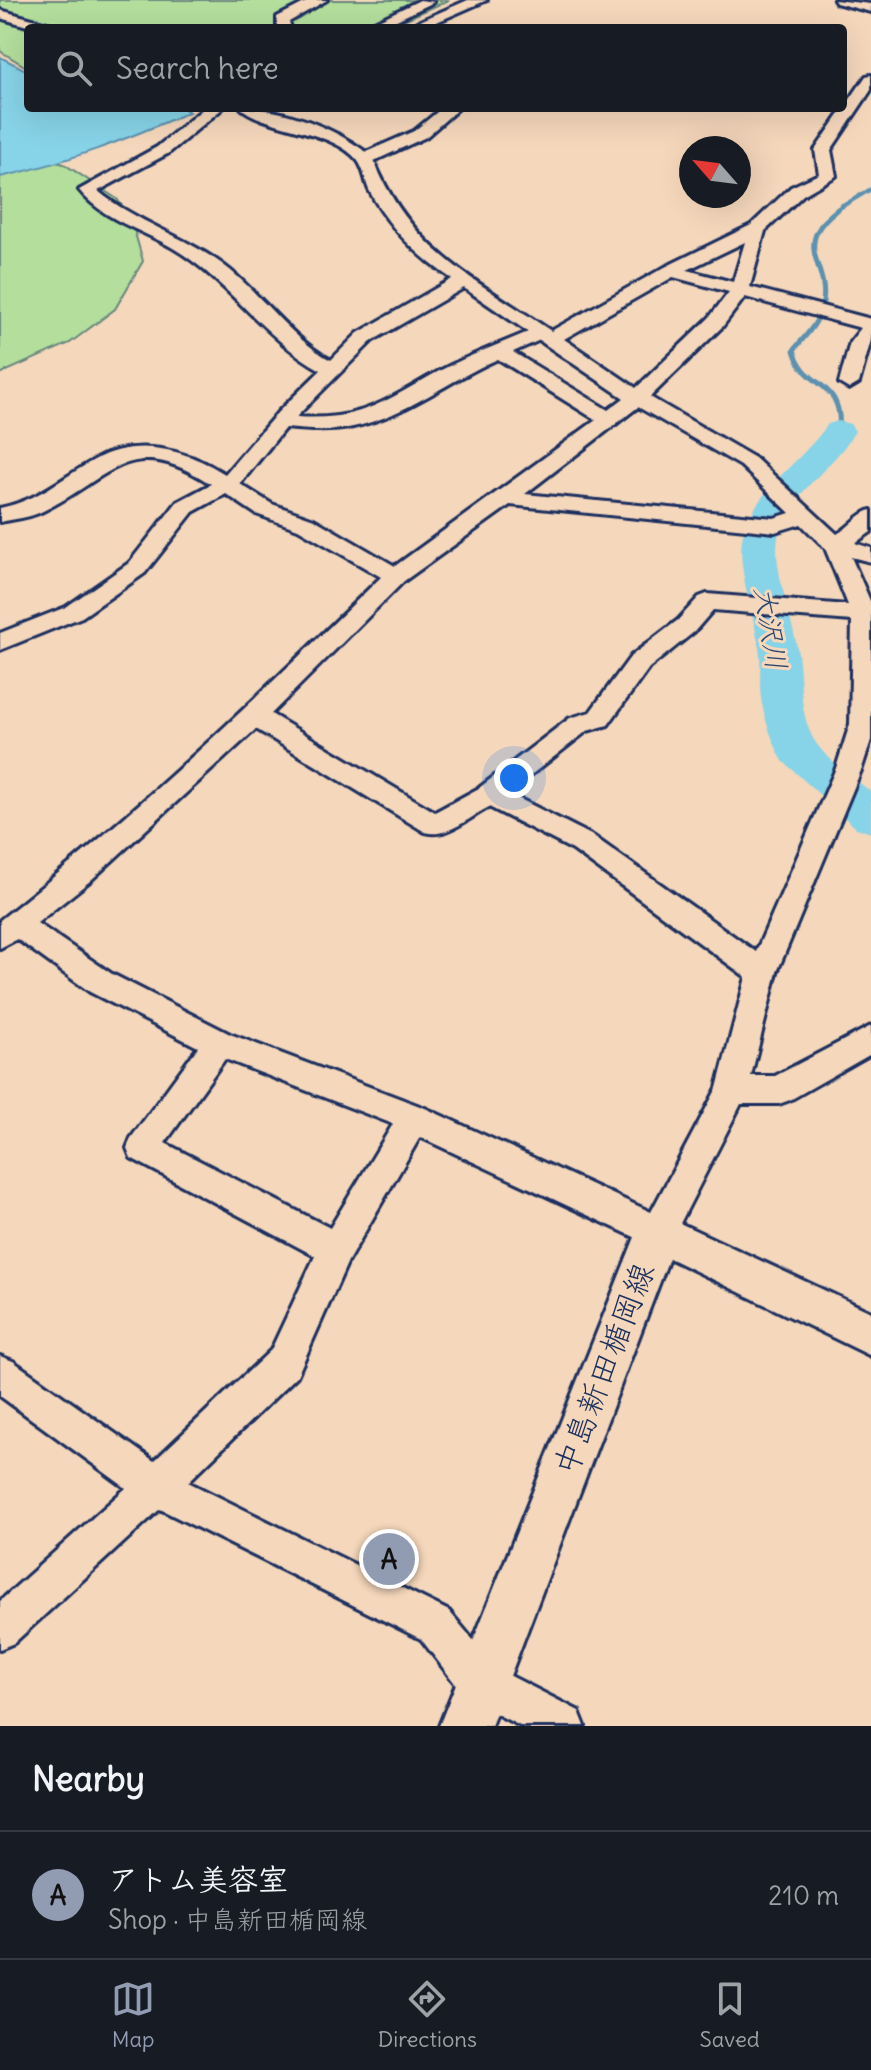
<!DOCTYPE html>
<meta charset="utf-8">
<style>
:root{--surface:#171b24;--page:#242831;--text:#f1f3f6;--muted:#9ea1a6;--line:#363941;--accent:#919bb2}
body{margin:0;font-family:Delius,"Klee One",sans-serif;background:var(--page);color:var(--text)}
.compass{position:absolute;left:679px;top:136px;width:72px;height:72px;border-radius:50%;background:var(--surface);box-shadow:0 8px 32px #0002;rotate:298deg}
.you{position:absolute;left:514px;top:778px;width:28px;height:28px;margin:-20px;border:6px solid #fff;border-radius:50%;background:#1a73e8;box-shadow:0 0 0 12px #1a73e833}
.badge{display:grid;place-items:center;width:52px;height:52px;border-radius:50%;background:var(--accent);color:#111;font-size:26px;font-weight:700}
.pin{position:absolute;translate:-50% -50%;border:4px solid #fff;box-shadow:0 2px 8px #0006}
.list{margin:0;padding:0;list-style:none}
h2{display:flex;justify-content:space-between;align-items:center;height:104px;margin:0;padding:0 32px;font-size:34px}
h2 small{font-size:26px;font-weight:400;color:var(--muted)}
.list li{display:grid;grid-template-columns:52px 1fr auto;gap:24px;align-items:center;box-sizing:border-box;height:128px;padding:0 32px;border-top:2px solid var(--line)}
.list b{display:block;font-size:30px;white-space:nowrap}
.list p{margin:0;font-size:26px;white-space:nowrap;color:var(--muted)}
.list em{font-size:26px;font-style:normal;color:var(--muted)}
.icon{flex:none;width:44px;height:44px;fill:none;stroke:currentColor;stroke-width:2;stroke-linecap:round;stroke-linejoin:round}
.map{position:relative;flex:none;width:871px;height:1726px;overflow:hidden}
.search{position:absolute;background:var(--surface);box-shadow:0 8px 32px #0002;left:24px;right:24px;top:24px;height:88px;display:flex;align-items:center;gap:20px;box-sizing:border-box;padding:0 28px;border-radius:8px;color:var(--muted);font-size:30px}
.sheet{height:232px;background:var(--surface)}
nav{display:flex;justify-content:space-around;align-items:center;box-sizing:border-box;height:112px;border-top:2px solid var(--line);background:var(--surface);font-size:22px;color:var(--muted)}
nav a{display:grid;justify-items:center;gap:4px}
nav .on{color:var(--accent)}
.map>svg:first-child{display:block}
.green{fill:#b3de9c;stroke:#67867d;stroke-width:2}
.water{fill:#87d3e7;stroke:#5c91b0;stroke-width:2}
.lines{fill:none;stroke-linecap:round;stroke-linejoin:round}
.stream-far1{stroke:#5c91b0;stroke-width:4}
.stream{stroke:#5c91b0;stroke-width:5}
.river{fill:#87d3e7;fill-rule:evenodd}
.minor-casing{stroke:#1b2f5e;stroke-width:6}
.major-casing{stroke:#1b2f5e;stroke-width:6}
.minor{fill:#f5d7bb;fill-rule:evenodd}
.major{fill:#f5d7bb;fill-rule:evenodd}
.labels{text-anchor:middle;stroke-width:6;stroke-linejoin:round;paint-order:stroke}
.water-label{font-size:28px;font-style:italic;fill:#2b4873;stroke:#f5d7bb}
.near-street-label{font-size:32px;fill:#1b2f5e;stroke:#f5d7bb}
</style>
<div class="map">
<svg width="871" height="1726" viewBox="0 0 871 1726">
<rect width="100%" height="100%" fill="#f5d7bb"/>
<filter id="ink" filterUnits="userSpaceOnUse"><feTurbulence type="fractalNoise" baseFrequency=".0125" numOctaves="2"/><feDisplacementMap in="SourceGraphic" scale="16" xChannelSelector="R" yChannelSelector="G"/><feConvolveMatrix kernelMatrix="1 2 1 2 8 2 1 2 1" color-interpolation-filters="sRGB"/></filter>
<g filter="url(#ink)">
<!-- green -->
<path class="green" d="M0,0H449L386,28H28V68L0,51Z
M0,148L64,164L117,199L131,219L143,261L115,309L70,343L0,374Z"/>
<!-- water -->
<path class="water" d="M0,57L28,71V108H190L186,110L189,112C127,139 66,163 0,177Z"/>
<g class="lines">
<!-- stream-far1 -->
<path class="stream-far1" d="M841,207L871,189"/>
<!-- stream -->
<path class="stream" d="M839,431C844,379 805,390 794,350C804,337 818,324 822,307C833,264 785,246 843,205"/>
<!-- river -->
<path class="river" d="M839,421L850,424L855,431C834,468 792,491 779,533C770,565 794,621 798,654C802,683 799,717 816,743C826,759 856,779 871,792V833L856,828L783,761C773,744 764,718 761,698C759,684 761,670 760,655C757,621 735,568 743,535C756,488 802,462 828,424Z"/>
<defs>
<path id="minor" d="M310,0H327L289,22L291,28H277V17Z
M420,0L434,2L380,28H362Z
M468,0H487L423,28H404Z
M834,0L871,4V12L836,3Z
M0,10L54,25L56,28H34L0,18Z
M871,75V90L831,150L836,176L803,195L765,231L750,287L871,319V340L859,383L849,389L839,383L850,342L861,328L745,297L723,326L650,397L755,458L837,534C849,528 859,513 871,510V532L855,543L871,548V562L851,557L871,603V740L862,768L777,972L751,1076H775L871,1026V1054L790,1100L779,1104H741L670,1243L658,1248L420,1137L348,1261L297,1376L188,1482L449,1611L497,1669L579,1711L585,1726H520L467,1699L421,1639L160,1509L14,1643L0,1649V1601L126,1488L0,1396V1356L13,1361L154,1461L271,1350L315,1256L131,1158L127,1148L131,1138L198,1047L90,992L17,939L0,948V920C137,813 257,698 381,577L298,529L256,514L226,494L193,512L145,573L82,617L0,650V633L66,607L129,563L177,502L211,484C129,431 112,477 43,511C30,518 13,519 0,522V508C39,500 60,479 94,460C136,436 187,450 225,474L278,412L321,370C264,339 229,281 173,248C141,229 103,220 79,190L157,147L204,108H223L169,153L98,191C138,224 189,237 230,270C265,299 291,338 331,360L358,333L452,279C418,256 388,228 369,190C365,181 364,169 358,161C334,130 265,129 241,108C284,108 332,127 366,152L414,131L442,108H459L426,137L374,161C411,251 475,279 551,331L665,267L751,225L791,187L819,174L815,150L866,76ZM745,242L733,282L687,270ZM673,277L729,292L709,318L636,388L564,339ZM464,288L528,332C502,343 475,353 449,366C390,396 367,422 296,417L372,341ZM540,340L543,343L624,398L608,410L513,352ZM498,359L596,420L395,566L314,519L272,504L240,484L285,428C308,430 331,432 353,427C406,416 449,380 498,359ZM638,407L741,466L790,513L774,518L525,494ZM510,505L775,532L801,524L825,548L848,605L707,594L699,597L678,620L631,656L590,712L570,718L479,788L435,812L271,714L404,581ZM713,610L852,621L850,724L836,768L756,952L593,836L508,793L587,731L608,725L649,668L694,632ZM256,729L425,832C446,839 470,817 489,807L573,850L746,977L717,1088L651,1212L425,1108L230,1034L112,974L37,923L90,881ZM225,1059L393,1124L330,1228L165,1143Z"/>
<path id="major" d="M658,1213L871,1312V1356L669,1258L491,1726H439L637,1232L643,1218Z"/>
</defs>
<!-- minor casing -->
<use href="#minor" class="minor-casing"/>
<!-- major casing -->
<use href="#major" class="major-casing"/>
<!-- minor -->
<use href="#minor" class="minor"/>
<!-- major -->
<use href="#major" class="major"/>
</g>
</g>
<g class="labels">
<!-- water labels -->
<g class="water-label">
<text transform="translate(771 628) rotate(81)" y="10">大沢川</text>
</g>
<!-- near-street labels -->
<g class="near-street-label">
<text transform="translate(604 1369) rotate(-69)" y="11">中島新田楯岡線</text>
</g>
</g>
</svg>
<svg class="compass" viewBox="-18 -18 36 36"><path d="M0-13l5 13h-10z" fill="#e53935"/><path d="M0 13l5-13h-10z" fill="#9ea1a6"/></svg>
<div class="you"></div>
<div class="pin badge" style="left:389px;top:1559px">A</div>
<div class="search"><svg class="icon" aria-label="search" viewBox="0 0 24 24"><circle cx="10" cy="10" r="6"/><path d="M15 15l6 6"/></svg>Search here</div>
</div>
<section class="sheet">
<h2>Nearby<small></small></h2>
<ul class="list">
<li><span class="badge">A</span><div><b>アトム美容室</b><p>Shop · 中島新田楯岡線</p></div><em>210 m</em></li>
</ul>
</section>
<nav>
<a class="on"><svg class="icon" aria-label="map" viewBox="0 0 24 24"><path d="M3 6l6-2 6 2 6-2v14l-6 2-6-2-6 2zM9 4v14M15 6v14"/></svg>Map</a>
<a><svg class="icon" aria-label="directions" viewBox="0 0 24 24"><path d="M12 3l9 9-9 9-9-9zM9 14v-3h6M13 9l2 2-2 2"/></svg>Directions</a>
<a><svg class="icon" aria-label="saved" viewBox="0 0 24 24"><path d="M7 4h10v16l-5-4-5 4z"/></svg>Saved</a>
</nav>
